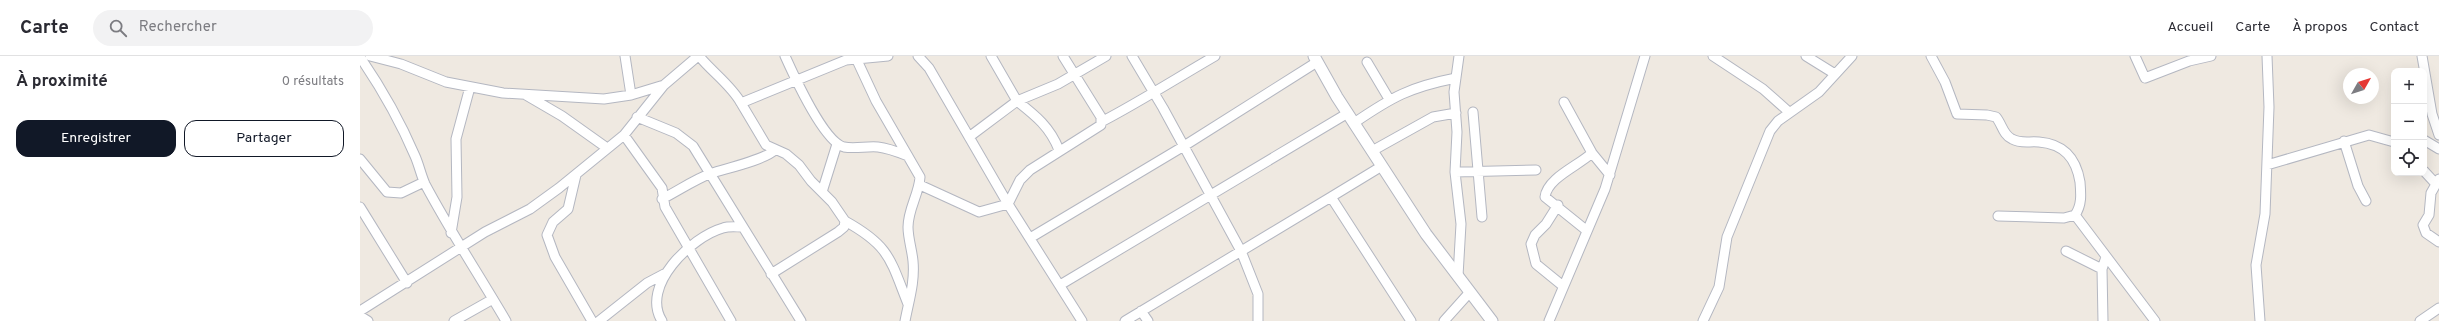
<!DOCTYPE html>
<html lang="fr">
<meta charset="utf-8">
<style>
:root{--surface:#fff;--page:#f2f2f3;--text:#2b2b33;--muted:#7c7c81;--line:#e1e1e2;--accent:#111827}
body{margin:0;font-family:Overpass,sans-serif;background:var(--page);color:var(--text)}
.controls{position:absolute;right:12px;top:12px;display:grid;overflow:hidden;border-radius:8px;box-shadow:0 4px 16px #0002}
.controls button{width:36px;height:36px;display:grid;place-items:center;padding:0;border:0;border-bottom:1px solid var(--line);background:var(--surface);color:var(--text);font:20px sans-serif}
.compass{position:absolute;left:1983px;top:12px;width:36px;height:36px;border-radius:50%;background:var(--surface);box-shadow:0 4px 16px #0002;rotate:51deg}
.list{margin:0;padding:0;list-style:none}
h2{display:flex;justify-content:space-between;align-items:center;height:52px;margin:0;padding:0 16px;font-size:17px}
h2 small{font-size:13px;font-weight:400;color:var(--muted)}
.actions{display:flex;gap:8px;padding:12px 16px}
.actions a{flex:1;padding:9px 0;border:1px solid var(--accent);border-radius:12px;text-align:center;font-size:14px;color:var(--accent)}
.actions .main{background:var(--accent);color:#fff}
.icon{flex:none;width:22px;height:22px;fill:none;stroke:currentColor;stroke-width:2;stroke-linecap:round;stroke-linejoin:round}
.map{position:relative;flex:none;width:2079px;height:265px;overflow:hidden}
header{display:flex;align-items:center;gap:24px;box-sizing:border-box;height:56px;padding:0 20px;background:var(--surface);border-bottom:1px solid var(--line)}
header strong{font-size:19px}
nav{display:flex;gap:22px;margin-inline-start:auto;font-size:14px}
.search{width:280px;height:36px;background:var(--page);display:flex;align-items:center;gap:10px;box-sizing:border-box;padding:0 14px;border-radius:22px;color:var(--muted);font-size:15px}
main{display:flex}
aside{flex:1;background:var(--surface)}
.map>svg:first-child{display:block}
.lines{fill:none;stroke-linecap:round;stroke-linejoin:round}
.minor-casing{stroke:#b4b7c1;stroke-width:11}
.tertiary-casing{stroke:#b4b7c1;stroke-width:13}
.minor{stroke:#fff;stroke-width:9}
.tertiary{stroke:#fff;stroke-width:11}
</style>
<header>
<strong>Carte</strong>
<div class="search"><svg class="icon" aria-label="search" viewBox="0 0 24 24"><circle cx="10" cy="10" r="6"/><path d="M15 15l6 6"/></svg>Rechercher</div>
<nav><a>Accueil</a><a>Carte</a><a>À propos</a><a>Contact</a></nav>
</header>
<main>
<aside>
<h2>À proximité<small>0 résultats</small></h2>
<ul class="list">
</ul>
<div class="actions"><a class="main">Enregistrer</a><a>Partager</a></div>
</aside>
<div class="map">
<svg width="2079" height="265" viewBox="0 0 2079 265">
<rect width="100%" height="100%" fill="#efe9e1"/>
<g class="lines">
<defs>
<path id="minor" d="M10,0L41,8L86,26L143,37L244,43L271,39L304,29
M265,0L271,39
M339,0C352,16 371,29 381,47L486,4L528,0
M425,0C434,20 464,86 484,91C495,93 507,90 518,91C528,92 538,96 548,100
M495,0L516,45L560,121C559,138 548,153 548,171C548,182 552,194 553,205C555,226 549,244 545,265
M558,0L569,12L648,148L722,265
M772,0L803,52L881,195L898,238V265
M1353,0L1403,33L1429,56
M1446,0L1475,18
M1571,0L1585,26L1597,58L1627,59L1636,61C1642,68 1643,79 1652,83C1661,88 1669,85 1679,86C1704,88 1716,102 1720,126C1721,138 1722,149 1715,159
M1775,0L1785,22L1829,5L1851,0
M2062,0L2072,58L2079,79
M0,1C22,33 40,65 55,100C59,109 61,119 65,128C90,175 119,219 146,265
M1007,6L1029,43
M166,39L202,60L247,92
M1204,46L1232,97L1250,119
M381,47L406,89L426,98L439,109L451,125L472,146L485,165L484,171L478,176L411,218
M1113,56L1122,161
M277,61L316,77L333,90L441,265
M743,65C781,45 817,22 855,0
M994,67C1032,41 1050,31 1096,22
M264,79L302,132L305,151L371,265
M609,81L657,45L631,0
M2064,84L2079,93
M1984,85L1998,130L2006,145
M699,94C690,71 676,60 657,45L698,28L746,0
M1012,95L1073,61L1096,57
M0,103L27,136L41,137L64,126
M1907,109L2009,79L2034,86
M1022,110L971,141L1051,265
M2064,115L2076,128
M1095,116L1176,114
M216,119L208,153L193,166L187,179L195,201L232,265
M2079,123L2071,137L2069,159L2063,169L2066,177L2079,186
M560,129L619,156L648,148L660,124L670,114L741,69V61L703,0
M462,136L477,88
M302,143C318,135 335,123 352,117C368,112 404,104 415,94
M1198,149L1186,168L1175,179L1171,188L1176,208L1203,230
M0,151L47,227
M1638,160L1704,162L1715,159L1795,265
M485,165C530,190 530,203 548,248
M1226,174L1185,141C1187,122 1218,110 1232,97
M91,177L97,141L96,83L110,31
M670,182L824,90L957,6
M1706,195L1742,213
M1098,220L1101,168L1095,116L1097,76L1094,36L1099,0
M700,229L988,57
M0,255L125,176L170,153L199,132L264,79L304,29L338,0
M781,255L788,265
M0,260L8,265
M94,265L133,243
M239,265L287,227L304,218
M302,265C280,230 331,181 363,172C369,170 376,171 382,171
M765,265L971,141
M1084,265L1110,236
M1189,265L1245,133L1285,0
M1343,265L1359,231L1367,181L1410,75L1418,65L1459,36L1492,0
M1743,265L1742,213L1746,201
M1900,265L1896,209L1905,158L1909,51L1907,0
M2060,265L2079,252"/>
<path id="tertiary" d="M954,0L977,41L1066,178L1132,265"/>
</defs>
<!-- minor casing -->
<use href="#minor" class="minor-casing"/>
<!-- tertiary casing -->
<use href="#tertiary" class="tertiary-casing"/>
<!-- minor -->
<use href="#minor" class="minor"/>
<!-- tertiary -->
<use href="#tertiary" class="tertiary"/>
</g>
</svg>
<div class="controls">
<button>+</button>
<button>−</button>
<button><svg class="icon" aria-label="locate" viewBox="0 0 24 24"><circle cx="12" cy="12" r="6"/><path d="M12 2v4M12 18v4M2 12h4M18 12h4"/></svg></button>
</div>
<svg class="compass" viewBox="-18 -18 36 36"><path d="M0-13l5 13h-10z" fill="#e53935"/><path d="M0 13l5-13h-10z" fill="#7c7c81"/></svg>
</div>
</main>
